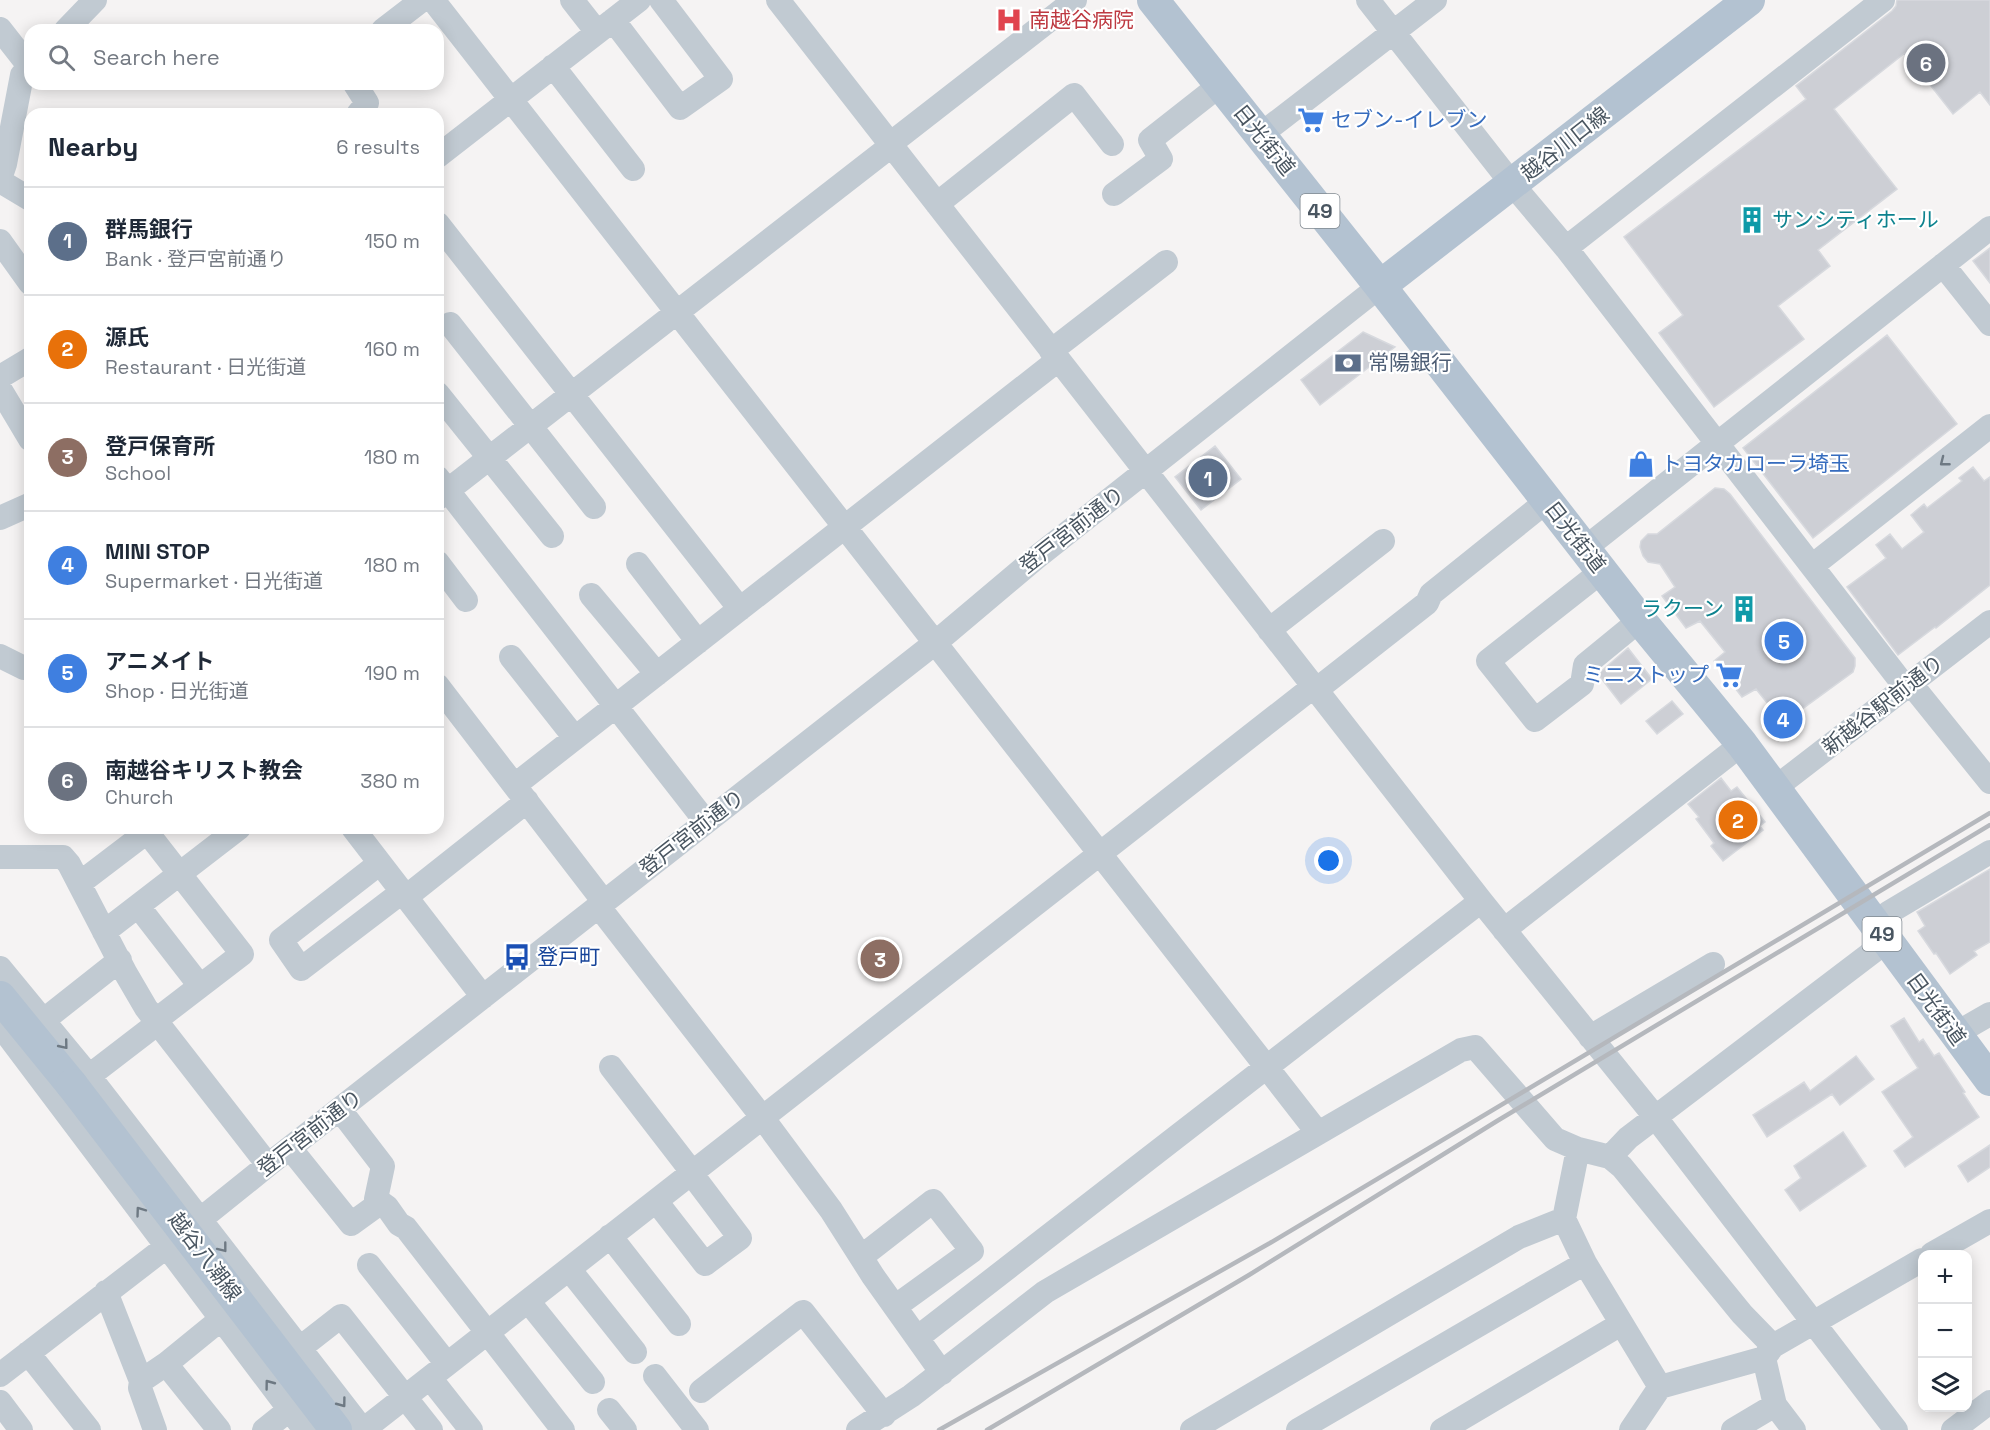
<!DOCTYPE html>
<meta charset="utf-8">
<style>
:root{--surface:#fff;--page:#f6f6f7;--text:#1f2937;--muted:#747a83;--line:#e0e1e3;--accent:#1a73e8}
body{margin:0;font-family:"Space Grotesk","Noto Sans JP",sans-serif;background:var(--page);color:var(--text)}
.controls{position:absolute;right:18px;bottom:18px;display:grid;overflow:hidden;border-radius:12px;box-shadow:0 3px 15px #0003}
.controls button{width:54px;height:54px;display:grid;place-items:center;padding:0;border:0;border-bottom:2px solid var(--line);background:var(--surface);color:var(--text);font:30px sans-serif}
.you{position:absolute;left:1329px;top:861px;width:21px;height:21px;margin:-15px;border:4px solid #fff;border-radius:50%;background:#1a73e8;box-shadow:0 0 0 9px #1a73e833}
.badge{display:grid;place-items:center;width:39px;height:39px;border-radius:50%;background:var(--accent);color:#fff;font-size:20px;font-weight:700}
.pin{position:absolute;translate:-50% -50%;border:3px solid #fff;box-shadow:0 2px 6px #0006}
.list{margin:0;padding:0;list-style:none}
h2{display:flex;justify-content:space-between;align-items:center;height:78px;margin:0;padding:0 24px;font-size:26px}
h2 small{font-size:20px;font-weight:400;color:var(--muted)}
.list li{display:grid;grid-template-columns:39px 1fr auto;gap:18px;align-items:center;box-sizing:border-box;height:108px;padding:0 24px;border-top:2px solid var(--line)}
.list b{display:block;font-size:22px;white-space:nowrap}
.list p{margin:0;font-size:20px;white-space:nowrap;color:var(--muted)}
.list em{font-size:20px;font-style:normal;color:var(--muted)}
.icon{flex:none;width:33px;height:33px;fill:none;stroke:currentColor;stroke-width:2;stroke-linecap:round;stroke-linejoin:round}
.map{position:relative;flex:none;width:1990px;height:1430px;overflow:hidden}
.search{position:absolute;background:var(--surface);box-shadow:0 3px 15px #0003;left:24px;top:24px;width:420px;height:66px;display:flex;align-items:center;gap:15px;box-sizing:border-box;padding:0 21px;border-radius:18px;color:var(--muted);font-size:22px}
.panel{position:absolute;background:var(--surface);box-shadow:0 3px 15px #0003;left:24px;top:108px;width:420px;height:726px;border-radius:18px}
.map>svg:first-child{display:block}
.building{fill:#cdcfd5;stroke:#d7d9de;stroke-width:1.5}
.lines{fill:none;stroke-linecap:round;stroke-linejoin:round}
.minor{stroke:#c1cad2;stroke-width:24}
.major{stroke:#b3c2d1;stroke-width:32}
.rail{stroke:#b5b8bd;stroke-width:4.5}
.major-bridge{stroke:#b3c2d1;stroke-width:32}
.oneway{stroke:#6e7983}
.labels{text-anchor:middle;stroke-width:4.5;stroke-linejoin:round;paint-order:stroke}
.shield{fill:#fff;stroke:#808990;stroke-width:1.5}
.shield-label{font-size:20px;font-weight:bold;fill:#4a5661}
.health-label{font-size:21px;fill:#be3a42;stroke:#fff;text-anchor:start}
.shop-label{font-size:21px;fill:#366cbe;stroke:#fff;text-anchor:start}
.street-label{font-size:21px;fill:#4a5661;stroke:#fff}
.culture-label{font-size:21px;fill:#0d838f;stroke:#fff;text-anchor:start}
.service-label{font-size:21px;fill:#4e5e75;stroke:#fff;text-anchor:start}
.transit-label{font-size:21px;fill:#164399;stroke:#fff;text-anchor:start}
</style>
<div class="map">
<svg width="1990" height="1430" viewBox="0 0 1990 1430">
<rect width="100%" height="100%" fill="#f5f3f3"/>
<!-- building -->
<path class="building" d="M1897,0H1990V105L1980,92L1953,114L1905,53L1834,109L1897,189L1818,250L1830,266L1778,306L1804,339L1714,407L1659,333L1683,315L1624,237L1806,99L1796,86L1892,11L1896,6Z
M1990,248V283L1973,261Z
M1363,332L1395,347L1320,405L1301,380Z
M1887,335L1957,424L1813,538L1743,448Z
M1215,446L1241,479L1201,510L1175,477Z
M1973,467L1984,481L1990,477V585L1936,628L1935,627L1898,655L1847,587L1886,558L1876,545L1890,534L1902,549L1924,532L1911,515L1924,504L1927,508L1962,481L1959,478Z
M1715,488L1724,489L1730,494L1855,658V666L1853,672L1801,710V718L1795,727L1787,729L1778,727L1771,720L1772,709L1756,689L1742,697L1714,661L1725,652L1700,621L1686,628L1662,596L1675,587L1660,564L1648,562L1643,556L1640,547L1641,541L1648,534H1657Z
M1628,648L1652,679L1621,704L1598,674Z
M1672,701L1683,714L1657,734L1646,721Z
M1721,778L1731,791L1737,787L1765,822L1760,826L1763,830L1723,861L1711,846L1714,843L1696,819L1699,817L1688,804Z
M1990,869V942L1974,951L1977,955L1950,974L1936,953L1934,954L1918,931L1925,926L1917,912Z
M1904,1018L1919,1042L1923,1039L1934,1056L1939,1053L1965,1092L1963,1093L1979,1117L1905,1167L1894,1151L1913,1137L1882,1092L1918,1068L1891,1026Z
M1856,1056L1874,1079L1840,1105L1832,1094L1767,1137L1753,1115L1804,1082L1810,1091Z
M1843,1132L1866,1166L1800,1211L1785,1190L1801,1178L1794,1166Z
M1990,1145V1167L1968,1182L1958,1166Z"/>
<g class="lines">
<!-- minor -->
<path class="minor" d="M433,0L1318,1133
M572,0L597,32
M778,0L1481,901L1656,1118L1896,1430
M1368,0L1513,185L1566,248L1906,688
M613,20L680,108L721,79L661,0
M0,29L29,66
M66,30L95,0
M383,30L422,0
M553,66L633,169
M355,84L367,103L358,114
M1260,135L1435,0
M890,144L1075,0
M438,156L639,0
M0,179L5,164L22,75L30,66
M0,181L30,199
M1114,194L1161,159L1150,140L1220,85
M937,204L1074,95L1112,144
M438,224L740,609
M0,241L30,283
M1566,248L1883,0
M1943,265L1990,324
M450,324L594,507
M1051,351L1166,262
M0,377L30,359
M0,389L30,439
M438,394L552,536
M438,478L706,822
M438,498L891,146
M0,518L29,505
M1584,549L1990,228
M438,563L466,600
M638,564L698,642
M1812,566L1990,426
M1602,571L1488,661L1535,720L1582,684L1585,665L1640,620
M591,595L657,674
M1269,630L1383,541
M0,656L24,668L30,666
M511,657L575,738
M1911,684L1990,782
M438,686L604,902
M1316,690L1427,603L1431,594L1547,501
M515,785L1058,360
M1775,788L1990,622
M353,828L483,997
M0,857H63L69,864L125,972L146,1008L268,1165
M380,863L281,940L301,969L402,892
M80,883L147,832L242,954L156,1020
M406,897L527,801
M138,906L200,986
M599,907L762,1117L831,1210L873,1276L942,1373
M1888,913L1990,852
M1504,930L1742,744
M104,932L239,828
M0,968L89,1076L363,1430
M44,1020L120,960
M0,1025L305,1430
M1955,1034L1990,1014
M1590,1037L1713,964
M611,1067L692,1172
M89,1076L158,1023
M340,1110L383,1166L376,1199L387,1207L399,1224L406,1228L563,1430
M290,1148L351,1224L380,1203
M1578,1149L1564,1219L1585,1263L1660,1387
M1610,1157L1628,1138L1887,941
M656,1201L705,1264L740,1238L691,1173
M610,1236L679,1324
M1932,1254L1990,1221
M861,1257L933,1201L972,1251L896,1306
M369,1265L447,1364
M569,1269L635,1352
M106,1292L141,1381L166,1364L220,1320
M528,1301L593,1382
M917,1338L1481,901
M300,1348L341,1316L431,1430
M28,1353L89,1430
M166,1364L219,1430
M0,1375L166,1247L268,1165L935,643L1037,557L1380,286
M655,1376L697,1430
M430,1378L471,1430
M141,1381L140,1388L155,1430
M701,1391L803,1312L884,1415
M0,1402L21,1430
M609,1410L625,1430
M264,1430L289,1410
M363,1430L1313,687
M858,1430L911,1396L1045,1292L1461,1050L1475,1047L1555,1139L1578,1149L1610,1157L1622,1167L1742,1314L1773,1346
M1192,1430L1519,1237L1564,1219
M1298,1430L1585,1263
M1442,1430L1621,1324
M1631,1430L1660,1387L1764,1358
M1733,1430L1775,1405
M1794,1430L1775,1405L1764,1358L1773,1346L1922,1260
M1953,1430L1990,1402"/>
<!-- major -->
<path class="major" d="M1153,0L1380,286L1640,620L1742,744L1990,1080
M1380,286L1749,0
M0,997L72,1085"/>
<!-- rail -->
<path class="rail" d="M939,1430L1270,1243L1990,813
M987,1430L1249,1275L1497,1121L1990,825"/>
<!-- major-bridge -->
<path class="major-bridge" d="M72,1085L336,1430"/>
</g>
<!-- one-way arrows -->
<defs><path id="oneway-chevron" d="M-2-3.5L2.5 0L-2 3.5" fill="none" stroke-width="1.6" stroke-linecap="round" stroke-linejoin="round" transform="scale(1.5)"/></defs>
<g class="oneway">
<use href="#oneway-chevron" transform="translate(1944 462) rotate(142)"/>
<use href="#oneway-chevron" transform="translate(64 1045) rotate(51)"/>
<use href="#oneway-chevron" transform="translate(140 1211) rotate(-126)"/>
<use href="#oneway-chevron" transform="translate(223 1248) rotate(52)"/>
<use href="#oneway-chevron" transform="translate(269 1384) rotate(-127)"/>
<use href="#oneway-chevron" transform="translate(342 1403) rotate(53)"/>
</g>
<!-- icons -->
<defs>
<symbol id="hospital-bare" viewBox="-9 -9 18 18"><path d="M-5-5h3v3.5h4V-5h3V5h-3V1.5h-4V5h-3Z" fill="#e0444e" stroke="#fff" stroke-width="2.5" paint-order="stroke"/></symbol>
<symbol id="supermarket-bare" viewBox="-9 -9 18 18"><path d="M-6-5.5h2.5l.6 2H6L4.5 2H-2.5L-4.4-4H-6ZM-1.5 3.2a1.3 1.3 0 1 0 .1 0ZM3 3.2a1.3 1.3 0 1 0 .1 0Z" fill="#3f7fe0" stroke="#fff" stroke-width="2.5" paint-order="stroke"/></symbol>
<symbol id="building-bare" viewBox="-9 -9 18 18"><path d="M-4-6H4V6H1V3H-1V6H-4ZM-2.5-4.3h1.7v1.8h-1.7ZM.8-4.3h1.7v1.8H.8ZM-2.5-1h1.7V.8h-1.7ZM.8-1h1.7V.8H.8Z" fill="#0f9aa8" stroke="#fff" stroke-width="2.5" paint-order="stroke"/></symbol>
<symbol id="bank-bare" viewBox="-9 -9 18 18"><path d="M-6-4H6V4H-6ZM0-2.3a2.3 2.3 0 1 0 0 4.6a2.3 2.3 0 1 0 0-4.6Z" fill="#5c6f8a" stroke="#fff" stroke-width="2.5" paint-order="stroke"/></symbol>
<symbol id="shop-bare" viewBox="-9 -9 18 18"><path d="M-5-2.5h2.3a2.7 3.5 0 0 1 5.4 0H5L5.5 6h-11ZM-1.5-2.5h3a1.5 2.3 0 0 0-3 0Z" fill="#3f7fe0" stroke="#fff" stroke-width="2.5" paint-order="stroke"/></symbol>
<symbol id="bus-bare" viewBox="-9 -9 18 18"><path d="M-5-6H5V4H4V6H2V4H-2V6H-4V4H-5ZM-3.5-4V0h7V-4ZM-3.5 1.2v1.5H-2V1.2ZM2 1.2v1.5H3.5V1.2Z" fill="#1a4fb4" stroke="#fff" stroke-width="2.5" paint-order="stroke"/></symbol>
</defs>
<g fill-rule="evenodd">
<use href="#hospital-bare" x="990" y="1" width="38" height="38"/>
<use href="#supermarket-bare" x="1292" y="101" width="38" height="38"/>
<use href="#building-bare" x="1733" y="201" width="38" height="38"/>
<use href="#bank-bare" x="1329" y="344" width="38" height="38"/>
<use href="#shop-bare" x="1622" y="445" width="38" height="38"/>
<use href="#building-bare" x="1725" y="590" width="38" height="38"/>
<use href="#supermarket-bare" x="1710" y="656" width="38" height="38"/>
<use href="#bus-bare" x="498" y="938" width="38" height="38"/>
</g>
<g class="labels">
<!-- shield labels -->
<g class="shield">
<rect x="1300.5" y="194" width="39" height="34" rx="4.5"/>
<rect x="1862.5" y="917" width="39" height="34" rx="4.5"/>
</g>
<g class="shield-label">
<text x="1320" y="218">49</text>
<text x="1882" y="941">49</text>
</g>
<!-- health labels -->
<g class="health-label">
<text x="1029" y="27">南越谷病院</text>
</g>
<!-- shop labels -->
<g class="shop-label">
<text x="1331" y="127">セブン-イレブン</text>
<text x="1661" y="471">トヨタカローラ埼玉</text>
<text x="1709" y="682" text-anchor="end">ミニストップ</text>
</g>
<!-- street labels -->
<g class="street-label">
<text transform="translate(1264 140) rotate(51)" y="7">日光街道</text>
<text transform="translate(1565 144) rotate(-38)" y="7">越谷川口線</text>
<text transform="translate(1072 530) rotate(-38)" y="7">登戸宮前通り</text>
<text transform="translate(1575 537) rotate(52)" y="7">日光街道</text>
<text transform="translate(1883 705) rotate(-38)" y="7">新越谷駅前通り</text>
<text transform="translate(692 833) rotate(-38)" y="7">登戸宮前通り</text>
<text transform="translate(1936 1009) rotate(54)" y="7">日光街道</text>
<text transform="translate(310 1133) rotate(-38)" y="7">登戸宮前通り</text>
<text transform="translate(205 1257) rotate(53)" y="7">越谷八潮線</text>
</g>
<!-- culture labels -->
<g class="culture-label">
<text x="1772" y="227">サンシティホール</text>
<text x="1724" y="616" text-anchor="end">ラクーン</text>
</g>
<!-- service labels -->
<g class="service-label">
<text x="1368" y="370">常陽銀行</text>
</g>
<!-- transit labels -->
<g class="transit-label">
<text x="537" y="964">登戸町</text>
</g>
</g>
</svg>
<div class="controls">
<button>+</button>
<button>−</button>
<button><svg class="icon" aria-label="layers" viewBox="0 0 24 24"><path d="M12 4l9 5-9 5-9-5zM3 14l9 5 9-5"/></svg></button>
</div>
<div class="you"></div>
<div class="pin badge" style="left:1208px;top:478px;background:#5c6f8a">1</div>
<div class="pin badge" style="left:1738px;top:820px;background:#e8710a">2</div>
<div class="pin badge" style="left:880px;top:959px;background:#8d6e63">3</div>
<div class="pin badge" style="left:1783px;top:719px;background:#3f7fe0">4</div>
<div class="pin badge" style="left:1784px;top:641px;background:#3f7fe0">5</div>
<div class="pin badge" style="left:1926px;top:63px;background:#6b7280">6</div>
<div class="search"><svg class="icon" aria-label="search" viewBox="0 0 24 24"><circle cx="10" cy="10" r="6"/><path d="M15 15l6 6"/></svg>Search here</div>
<section class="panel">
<h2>Nearby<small>6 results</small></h2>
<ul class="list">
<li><span class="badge" style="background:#5c6f8a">1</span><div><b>群馬銀行</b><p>Bank · 登戸宮前通り</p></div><em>150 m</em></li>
<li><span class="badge" style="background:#e8710a">2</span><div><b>源氏</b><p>Restaurant · 日光街道</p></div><em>160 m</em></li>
<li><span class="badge" style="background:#8d6e63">3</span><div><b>登戸保育所</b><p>School</p></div><em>180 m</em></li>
<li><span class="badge" style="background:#3f7fe0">4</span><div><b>MINI STOP</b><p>Supermarket · 日光街道</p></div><em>180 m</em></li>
<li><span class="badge" style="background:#3f7fe0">5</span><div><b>アニメイト</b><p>Shop · 日光街道</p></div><em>190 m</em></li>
<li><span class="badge" style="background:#6b7280">6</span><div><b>南越谷キリスト教会</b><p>Church</p></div><em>380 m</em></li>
</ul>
</section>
</div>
